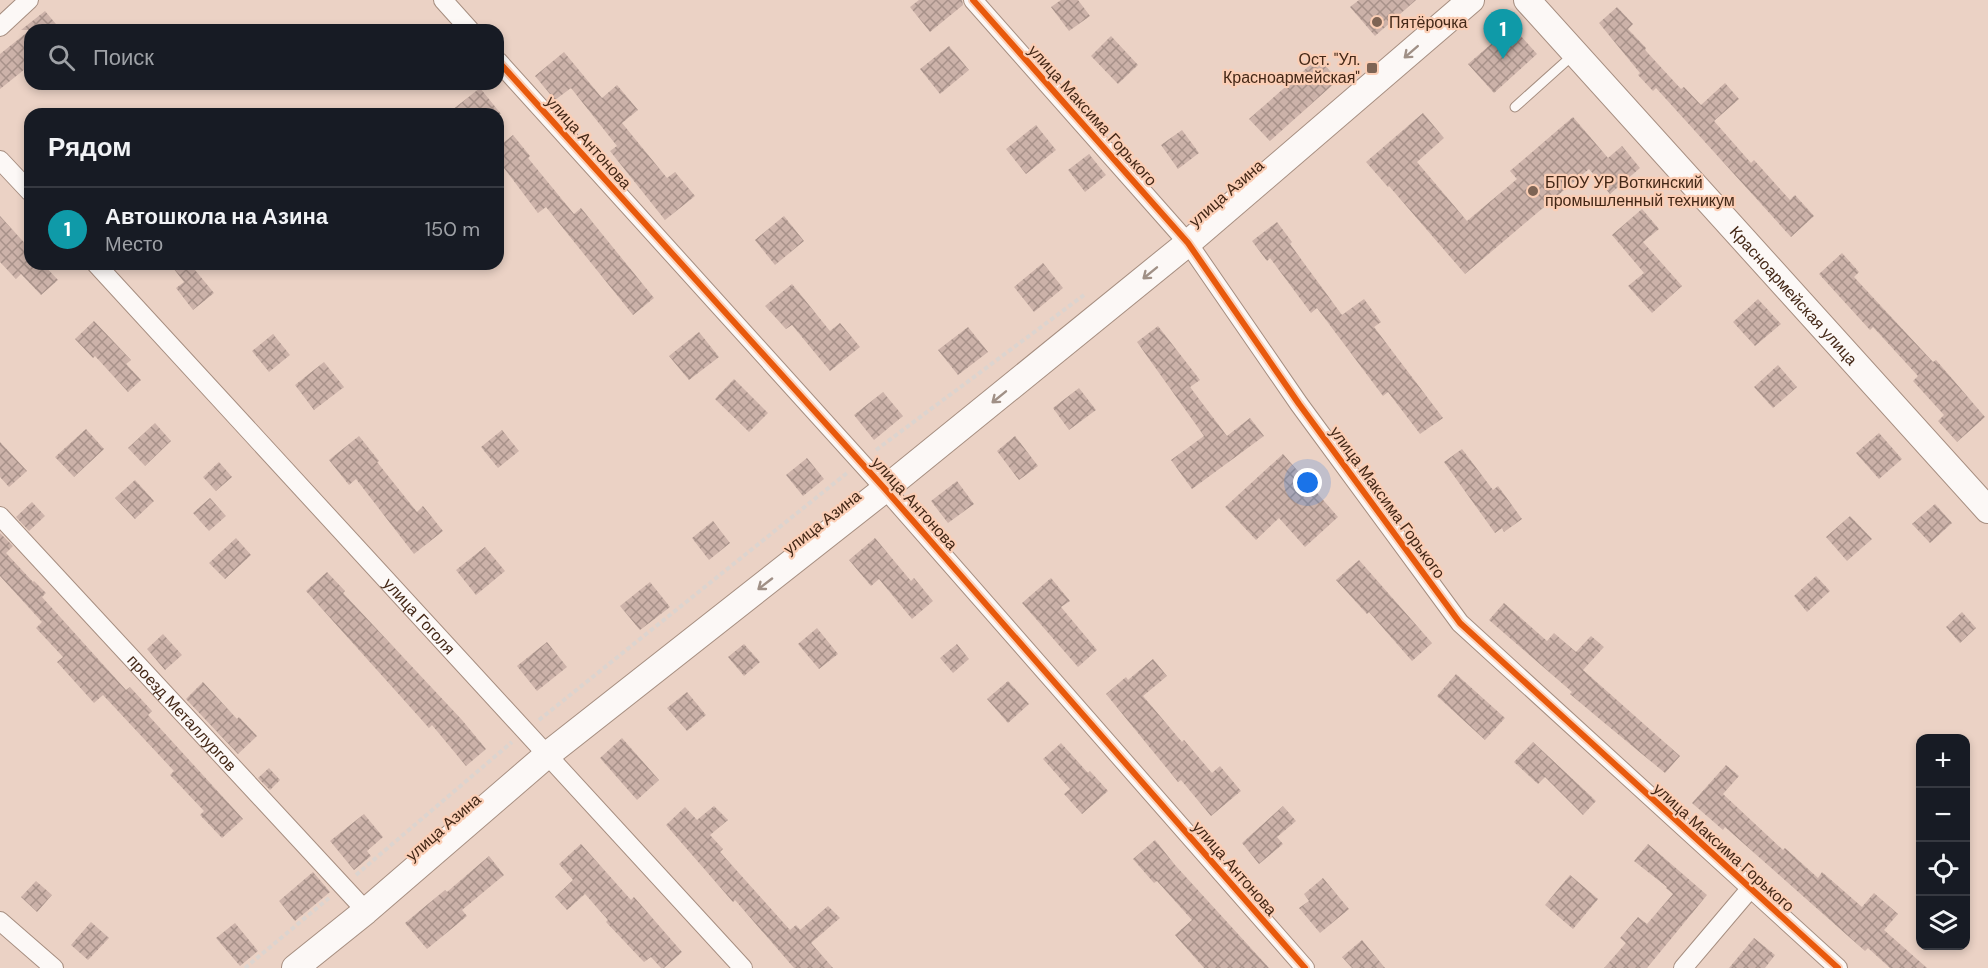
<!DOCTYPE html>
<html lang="ru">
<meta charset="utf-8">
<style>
:root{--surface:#171b24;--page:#20242c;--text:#f1f3f6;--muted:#9ea1a6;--line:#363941;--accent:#7e6454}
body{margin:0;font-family:"DM Sans",sans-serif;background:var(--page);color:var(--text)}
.controls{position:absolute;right:18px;bottom:18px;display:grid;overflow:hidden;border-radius:12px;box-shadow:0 3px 9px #0003}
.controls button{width:54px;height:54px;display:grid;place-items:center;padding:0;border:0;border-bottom:2px solid var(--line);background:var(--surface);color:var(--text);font:30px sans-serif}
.you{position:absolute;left:1308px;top:483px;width:21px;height:21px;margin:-15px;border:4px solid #fff;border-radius:50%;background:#1a73e8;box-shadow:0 0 0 9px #1a73e833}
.badge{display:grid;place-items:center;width:39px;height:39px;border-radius:50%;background:var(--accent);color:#fff;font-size:20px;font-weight:700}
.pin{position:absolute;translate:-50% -50px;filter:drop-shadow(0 2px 3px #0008)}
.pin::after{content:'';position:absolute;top:32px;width:21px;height:18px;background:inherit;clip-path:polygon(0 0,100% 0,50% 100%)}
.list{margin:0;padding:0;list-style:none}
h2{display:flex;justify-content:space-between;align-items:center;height:78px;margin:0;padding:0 24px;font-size:26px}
h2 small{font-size:20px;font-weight:400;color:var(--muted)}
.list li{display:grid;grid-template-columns:39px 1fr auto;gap:18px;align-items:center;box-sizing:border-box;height:84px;padding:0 24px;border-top:2px solid var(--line)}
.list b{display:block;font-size:22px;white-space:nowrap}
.list p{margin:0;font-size:20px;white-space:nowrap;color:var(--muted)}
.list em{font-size:20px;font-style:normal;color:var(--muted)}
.icon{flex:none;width:33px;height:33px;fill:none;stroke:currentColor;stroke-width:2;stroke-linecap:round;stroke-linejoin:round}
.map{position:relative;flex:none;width:1988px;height:968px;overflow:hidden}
.search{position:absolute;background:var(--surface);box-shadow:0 3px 9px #0003;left:24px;top:24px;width:480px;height:66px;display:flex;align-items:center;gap:15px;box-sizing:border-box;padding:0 21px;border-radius:18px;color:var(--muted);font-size:22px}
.panel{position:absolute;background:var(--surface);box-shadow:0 3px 9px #0003;left:24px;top:108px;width:480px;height:162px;border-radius:18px}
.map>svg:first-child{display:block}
.building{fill:url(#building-cross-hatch)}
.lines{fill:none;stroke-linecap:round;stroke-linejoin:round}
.service-casing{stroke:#a68e80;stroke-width:11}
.minor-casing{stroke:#a68e80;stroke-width:20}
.secondary-casing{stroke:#a68e80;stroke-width:28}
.path{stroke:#dcd4cf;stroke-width:4;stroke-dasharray:4.5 3;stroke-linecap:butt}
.service{stroke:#fcf8f6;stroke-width:9}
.minor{stroke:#fcf8f6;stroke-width:18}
.secondary{stroke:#fcf8f6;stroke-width:26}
.cycleway-casing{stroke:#fbceb5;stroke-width:10}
.cycleway{stroke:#e8590c;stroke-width:6}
.oneway{stroke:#a09086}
.poi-dot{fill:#7e6454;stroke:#fbceb5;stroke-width:2}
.labels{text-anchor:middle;stroke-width:4.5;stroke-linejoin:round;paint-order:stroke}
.poi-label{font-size:16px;fill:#442817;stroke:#fbceb5;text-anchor:start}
.street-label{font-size:16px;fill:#442817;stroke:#fbceb5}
</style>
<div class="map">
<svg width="1988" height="968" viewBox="0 0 1988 968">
<defs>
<pattern id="building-cross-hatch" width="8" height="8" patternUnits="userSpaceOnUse" patternTransform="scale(1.5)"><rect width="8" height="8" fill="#ccb2a9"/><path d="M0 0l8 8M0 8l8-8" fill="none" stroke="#a79189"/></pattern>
</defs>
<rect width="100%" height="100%" fill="#ebd2c5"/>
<!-- building -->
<path class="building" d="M919,0H962L963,5L930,32L910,7Z
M1061,0H1078L1090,16L1069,31L1051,7Z
M1359,0H1416L1375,36L1350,7Z
M1617,7L1633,24L1628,29L1646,48L1645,50L1681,89L1684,87L1701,105L1725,83L1739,99L1714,121L1751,163L1754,160L1790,200L1795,195L1814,216L1791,237L1656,88L1653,91L1638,75L1640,73L1599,23Z
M45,11L61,30H21Z
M1512,26L1537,54L1494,93L1468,64Z
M30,30V65L0,89V54Z
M1111,36L1138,65L1118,84L1091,56Z
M949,46L969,70L940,94L920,69Z
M564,52L602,98L617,85L638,110L622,123L667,178L675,172L695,196L665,220L610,151L617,146L571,88L555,100L535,76Z
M1318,58L1338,80L1270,141L1249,119Z
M480,88L501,114H447Z
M1423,113L1444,138L1417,162L1467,221L1517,179L1510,171L1573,117L1608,158L1622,146L1640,168L1610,194L1589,169L1465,274L1389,186L1388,187L1366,162Z
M1036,125L1056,150L1026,174L1006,149Z
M1182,130L1199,153L1178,169L1161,145Z
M513,135L530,156L528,158L574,214L581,208L654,298L633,315L546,207L538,213L498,160V147Z
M1089,154L1106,175L1085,192L1068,170Z
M1642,209L1659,229L1643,242L1682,286L1652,313L1628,286L1644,273L1612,235Z
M0,216L30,249V264H43L58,280L41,295L21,274L16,279L0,262Z
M784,216L804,241L775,265L755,240Z
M1277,222L1292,242L1290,244L1342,315L1364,299L1381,322L1374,327L1443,418L1420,434L1388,392L1383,396L1317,308L1311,313L1270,258L1267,261L1252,241Z
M1842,253L1859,272L1854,277L1933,362L1936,360L1985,417L1957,442L1938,421L1944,415L1913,381L1918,376L1873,327L1870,330L1819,274Z
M1043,263L1063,288L1034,312L1014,287Z
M170,264H190L214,293L193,310L176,288L184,282Z
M792,284L830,331L840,323L860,347L830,371L792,325L786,329L765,306Z
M1758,299L1781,324L1755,346L1733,322Z
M94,321L131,360L126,364L141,380L128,392L95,356L93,358L75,339Z
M1158,326L1200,380L1190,387L1227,436L1250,418L1264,436L1192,489L1171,460L1204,436L1137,342Z
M968,327L988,352L958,375L938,350Z
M699,332L719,357L689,380L669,356Z
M273,334L290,355L269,372L252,351Z
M324,362L344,387L314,410L295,385Z
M1778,365L1797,387L1773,408L1754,387Z
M734,379L768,413L749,432L715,399Z
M1079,388L1096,410L1069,430L1053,408Z
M883,392L903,416L874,440L854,415Z
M155,423L171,441L145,466L128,448Z
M86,429L104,449L74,477L55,457Z
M502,430L519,451L498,468L481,447Z
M1879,433L1902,459L1879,479L1856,453Z
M359,436L379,461L377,462L417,512L423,506L443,531L414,554L356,479L349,485L329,460Z
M1015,436L1038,466L1019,480L997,451Z
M0,442L27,471L9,487L0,477Z
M1462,449L1493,490L1498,486L1522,519L1504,532L1502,528L1495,533L1444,462Z
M1283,454L1338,517L1305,547L1279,518L1256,540L1225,507Z
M807,458L824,479L803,496L786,475Z
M219,462L232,477L216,491L203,477Z
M135,480L154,501L135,519L115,498Z
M957,481L974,504L948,523L931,501Z
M210,498L226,516L209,531L193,513Z
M32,502L45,516L29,531L16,517Z
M1935,504L1952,523L1930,543L1912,524Z
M1850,516L1872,539L1847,561L1826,537Z
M713,521L730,543L709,560L692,538Z
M0,533L13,546L6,553L33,582L34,581L46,593L42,597L126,690L130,687L152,711L148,715L243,819L222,838L200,815L204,811L170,775L174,771L103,695L94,703L57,662L63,657L36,628L42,622L0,576Z
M236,538L251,555L225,579L209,563Z
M875,538L911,581L914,578L933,601L912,619L879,579L871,586L849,560Z
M485,547L505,571L476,595L456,570Z
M1359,560L1432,643L1412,661L1369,612L1367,614L1336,580Z
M327,572L345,591L343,593L462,720L486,749L466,766L432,725L429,728L306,591Z
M1816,576L1830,591L1807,612L1794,596Z
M1051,578L1070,601L1061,607L1097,650L1078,667L1022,603Z
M650,582L670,607L640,630L620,606Z
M1504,603L1547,641L1554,633L1576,652L1591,636L1604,647L1583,670L1680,756L1665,773L1596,716L1570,694L1572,692L1489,620Z
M1962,612L1976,628L1960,643L1946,627Z
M817,628L838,654L819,669L798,644Z
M163,634L182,655L165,670L147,649Z
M547,642L567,667L537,691L517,666Z
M744,644L760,662L744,676L728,657Z
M957,644L969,659L953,673L940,658Z
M1153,659L1167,676L1143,696L1182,742L1184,740L1212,773L1220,766L1241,791L1211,816L1181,780L1178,782L1106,694L1126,677L1128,680Z
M1456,674L1505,718L1485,740L1437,696Z
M1008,681L1029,704L1008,723L987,699Z
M203,682L237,719L239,717L257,736L238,754L186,699Z
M687,692L706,715L687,731L667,708Z
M622,738L659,780L637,800L600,758Z
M1533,742L1596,801L1583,815L1545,777L1538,784L1514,762Z
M1061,743L1088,773L1090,771L1108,791L1082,814L1064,794L1070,789L1043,759Z
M1726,765L1739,776L1723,794L1783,850L1785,848L1818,878L1822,872L1862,907L1874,893L1898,914L1884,930L1927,968H1890L1868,948L1865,951L1725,827L1723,830L1692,803Z
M269,768L280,780L270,790L258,778Z
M714,806L728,820L710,835L723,849L720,852L790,930L796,925L800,930L828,906L840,918L811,943L833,968H794L735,900L733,902L666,825L685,807L697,820Z
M1283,806L1296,821L1277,837L1283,844L1259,864L1242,843Z
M364,814L383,837L367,851L371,856L354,870L330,841Z
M1155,840L1175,865L1269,968H1204L1175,935L1192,920L1157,881L1154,883L1133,859Z
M581,844L631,900L634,897L682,952L664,968H661L651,957L644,962L606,922L608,920L585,894L567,910L555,897L573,880L559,864Z
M1648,844L1707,895L1647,968H1604L1626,943L1620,938L1638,917L1647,924L1673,894L1666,888L1667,887L1634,861Z
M489,856L504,875L462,910L467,916L427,949L405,923L445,890L447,892Z
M313,872L330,892L295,921L279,901Z
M1570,875L1598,899L1573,929L1545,905Z
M1323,878L1349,909L1320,933L1299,908L1309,901L1304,894Z
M36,881L52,895L37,912L21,897Z
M91,922L109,938L88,960L71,945Z
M235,923L258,951L240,966L216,938Z
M1754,938L1775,955L1765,968H1729Z
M1362,940L1385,968H1352L1342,957Z"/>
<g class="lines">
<defs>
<path id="service" d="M1515,107L1573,55"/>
<g id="minor">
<path d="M443,0L470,30"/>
<path d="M973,0L1188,243L1299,404L1460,623L1838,968"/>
<path d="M0,27L29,0"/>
<path d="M498,61L885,489L1305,968"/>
<path d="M0,160L30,192"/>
<path id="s1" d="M96,264L743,968"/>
<path id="s2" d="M0,516L366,911"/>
<path d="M0,921L54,968"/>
<path d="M1683,968L1750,889"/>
</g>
<g id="secondary">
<path id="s3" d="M1527,0L1988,510"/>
<path d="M295,968L366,911L547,755L885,489L1188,243L1471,0"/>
</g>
</defs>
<!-- service casing -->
<use href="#service" class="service-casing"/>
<!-- minor casing -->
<use href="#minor" class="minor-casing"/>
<!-- secondary casing -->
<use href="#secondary" class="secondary-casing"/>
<!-- path -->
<path class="path" d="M876,450L1084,295
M539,720L847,473
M356,875L512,742
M245,968L329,898"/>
<!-- service -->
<use href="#service" class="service"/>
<!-- minor -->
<use href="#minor" class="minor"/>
<!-- secondary -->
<use href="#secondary" class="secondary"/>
<defs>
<path id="cycleway" d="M973,0L1188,243L1299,404L1460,623L1838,968
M498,61L885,489L1305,968"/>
</defs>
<!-- cycleway casing -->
<use href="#cycleway" class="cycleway-casing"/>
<!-- cycleway -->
<use href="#cycleway" class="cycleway"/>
</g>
<!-- one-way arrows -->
<defs><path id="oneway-shaft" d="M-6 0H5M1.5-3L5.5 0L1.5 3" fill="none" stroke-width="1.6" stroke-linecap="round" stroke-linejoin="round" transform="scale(1.5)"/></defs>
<g class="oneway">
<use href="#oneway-shaft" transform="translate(1411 52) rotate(139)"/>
<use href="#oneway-shaft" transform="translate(1150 273) rotate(141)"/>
<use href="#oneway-shaft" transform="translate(999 397) rotate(141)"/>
<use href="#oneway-shaft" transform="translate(765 584) rotate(142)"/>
</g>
<!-- markers -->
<g class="poi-dot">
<circle cx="1377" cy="22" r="6"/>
<rect x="1366" y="62" width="12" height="12" rx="3"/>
<circle cx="1533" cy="191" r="6"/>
</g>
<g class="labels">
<!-- poi labels -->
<g class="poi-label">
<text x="1389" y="28">Пятёрочка</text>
<text x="1360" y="65" text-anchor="end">Ост. "Ул.<tspan x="1360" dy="18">Красноармейская"</tspan></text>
<text x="1545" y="188">БПОУ УР Воткинский<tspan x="1545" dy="18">промышленный техникум</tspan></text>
</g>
<!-- street labels -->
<g class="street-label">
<text transform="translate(1093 115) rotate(48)" y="6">улица Максима Горького</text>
<text transform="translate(589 142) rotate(48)" y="6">улица Антонова</text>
<text transform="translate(1226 193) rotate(-41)" y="6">улица Азина</text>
<text dy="6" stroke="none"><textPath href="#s3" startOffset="398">Красноармейская улица</textPath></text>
<text transform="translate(1388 502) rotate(54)" y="6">улица Максима Горького</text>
<text transform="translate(915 503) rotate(48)" y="6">улица Антонова</text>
<text transform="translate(822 522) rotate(-38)" y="6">улица Азина</text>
<text dy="6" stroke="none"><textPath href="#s1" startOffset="478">улица Гоголя</textPath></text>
<text dy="6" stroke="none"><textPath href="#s2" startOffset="268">проезд Металлургов</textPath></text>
<text transform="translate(443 827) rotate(-41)" y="6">улица Азина</text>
<text transform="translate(1724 847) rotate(42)" y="6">улица Максима Горького</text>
<text transform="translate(1235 868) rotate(49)" y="6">улица Антонова</text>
</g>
</g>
</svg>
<div class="controls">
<button>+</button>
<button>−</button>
<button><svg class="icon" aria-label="locate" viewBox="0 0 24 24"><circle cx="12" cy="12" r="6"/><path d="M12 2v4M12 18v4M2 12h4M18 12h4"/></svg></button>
<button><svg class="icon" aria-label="layers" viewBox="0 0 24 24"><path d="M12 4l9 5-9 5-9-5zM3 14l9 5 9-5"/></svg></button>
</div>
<div class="you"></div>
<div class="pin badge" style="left:1503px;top:59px;background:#0f9aa8">1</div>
<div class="search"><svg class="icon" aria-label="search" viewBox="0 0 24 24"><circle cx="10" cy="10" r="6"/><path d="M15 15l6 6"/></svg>Поиск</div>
<section class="panel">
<h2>Рядом<small></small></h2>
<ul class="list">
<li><span class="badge" style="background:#0f9aa8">1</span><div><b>Автошкола на Азина</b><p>Место</p></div><em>150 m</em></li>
</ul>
</section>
</div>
